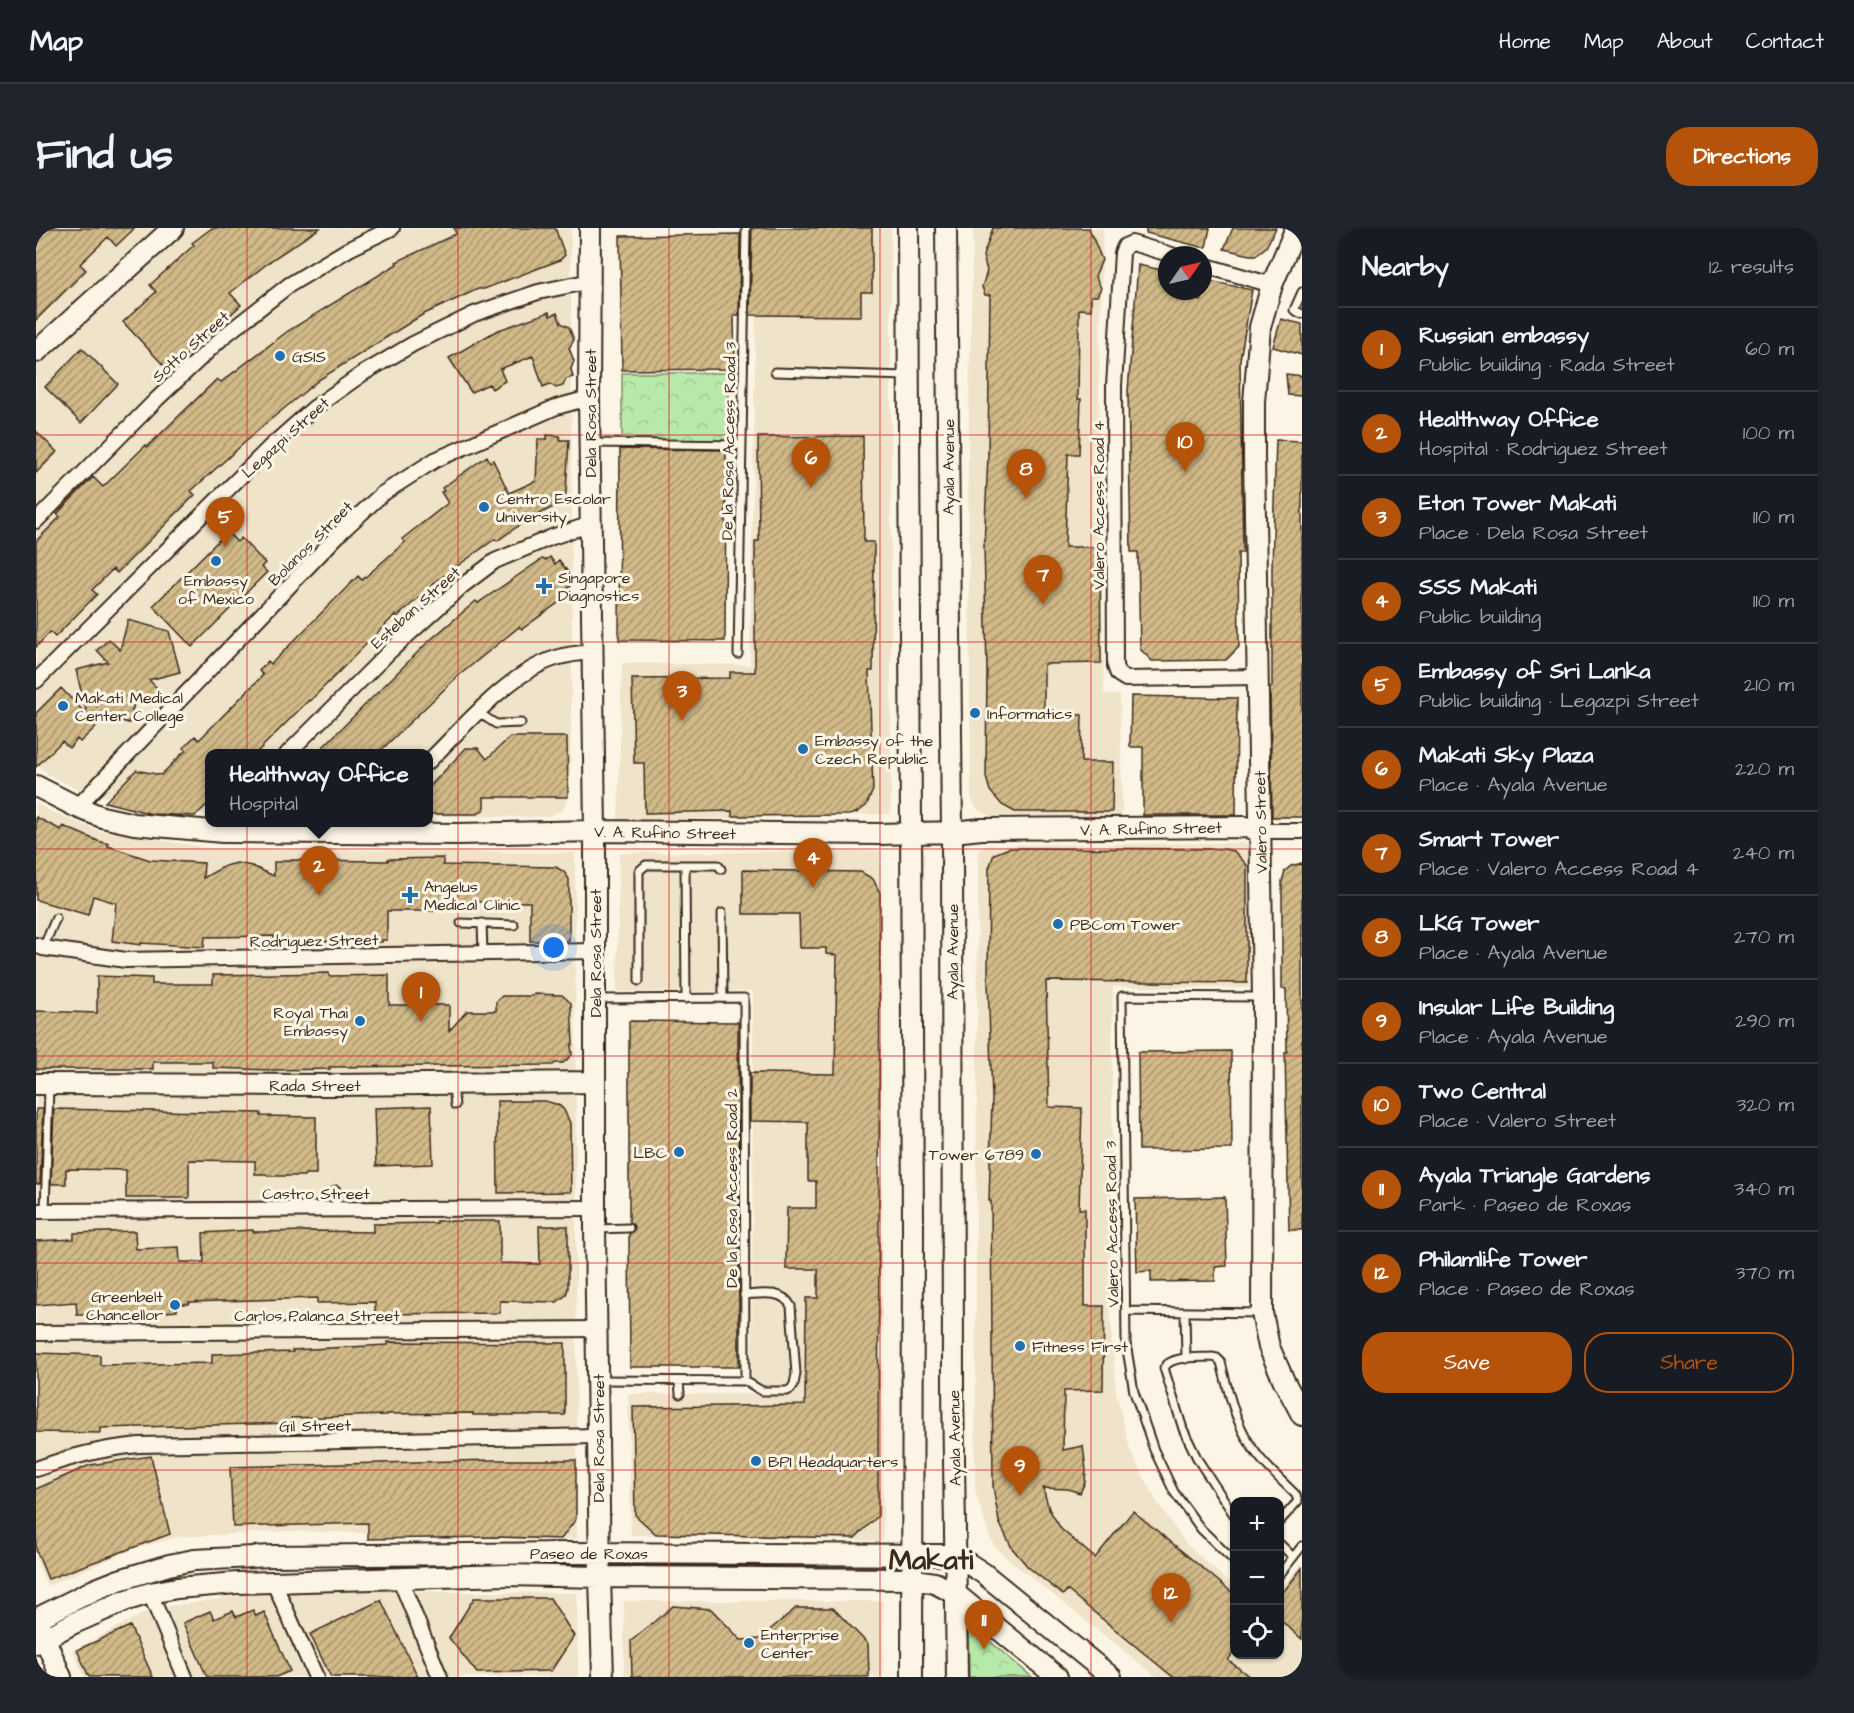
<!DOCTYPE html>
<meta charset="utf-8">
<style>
:root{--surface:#171b24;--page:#20242c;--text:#f1f3f6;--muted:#9ea1a6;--line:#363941;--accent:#b45309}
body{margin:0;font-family:"Architects Daughter",sans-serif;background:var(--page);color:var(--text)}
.controls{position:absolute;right:18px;bottom:18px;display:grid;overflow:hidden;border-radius:12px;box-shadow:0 2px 4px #0004}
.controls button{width:54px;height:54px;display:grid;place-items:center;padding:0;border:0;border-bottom:2px solid var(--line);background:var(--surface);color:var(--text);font:30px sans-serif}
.compass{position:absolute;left:1122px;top:18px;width:54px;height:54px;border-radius:50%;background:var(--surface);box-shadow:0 2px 4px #0004;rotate:56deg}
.you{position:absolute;left:518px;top:720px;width:21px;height:21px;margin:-15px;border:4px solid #fff;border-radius:50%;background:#1a73e8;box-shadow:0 0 0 9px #1a73e833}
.badge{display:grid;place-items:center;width:39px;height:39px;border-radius:50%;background:var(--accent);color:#fff;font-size:20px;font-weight:700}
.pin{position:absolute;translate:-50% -50px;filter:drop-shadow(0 2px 3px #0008)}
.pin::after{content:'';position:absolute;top:32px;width:21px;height:18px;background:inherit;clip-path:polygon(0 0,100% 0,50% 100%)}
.popup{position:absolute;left:169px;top:521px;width:228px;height:78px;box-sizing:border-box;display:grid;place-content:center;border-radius:12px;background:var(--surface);filter:drop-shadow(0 2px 4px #0005);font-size:20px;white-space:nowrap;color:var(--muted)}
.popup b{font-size:22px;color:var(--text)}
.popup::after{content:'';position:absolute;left:50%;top:100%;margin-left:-12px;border:12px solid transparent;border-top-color:var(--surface)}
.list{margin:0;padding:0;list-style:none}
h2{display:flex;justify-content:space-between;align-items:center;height:78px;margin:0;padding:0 24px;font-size:26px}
h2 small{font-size:20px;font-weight:400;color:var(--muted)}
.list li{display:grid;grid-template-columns:39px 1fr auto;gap:18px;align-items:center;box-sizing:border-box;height:84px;padding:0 24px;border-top:2px solid var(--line)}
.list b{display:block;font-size:22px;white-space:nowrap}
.list p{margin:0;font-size:20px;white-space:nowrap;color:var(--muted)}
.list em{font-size:20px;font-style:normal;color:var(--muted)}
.actions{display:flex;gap:12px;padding:18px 24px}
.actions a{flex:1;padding:14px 0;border:2px solid var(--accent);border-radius:24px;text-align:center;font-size:21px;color:var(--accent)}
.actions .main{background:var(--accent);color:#fff}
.icon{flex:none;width:33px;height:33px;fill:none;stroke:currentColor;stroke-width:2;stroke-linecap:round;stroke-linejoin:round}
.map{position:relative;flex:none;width:1266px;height:1449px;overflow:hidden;border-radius:24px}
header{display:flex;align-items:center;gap:36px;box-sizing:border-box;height:84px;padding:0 30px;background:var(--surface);border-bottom:2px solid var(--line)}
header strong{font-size:28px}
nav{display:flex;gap:33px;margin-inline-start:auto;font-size:21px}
.intro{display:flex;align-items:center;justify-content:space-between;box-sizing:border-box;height:144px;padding:0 36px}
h1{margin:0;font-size:42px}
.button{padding:15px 27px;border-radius:24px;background:var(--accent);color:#fff;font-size:21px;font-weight:700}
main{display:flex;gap:36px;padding:0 36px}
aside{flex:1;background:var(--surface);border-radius:24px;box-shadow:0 2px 4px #0004}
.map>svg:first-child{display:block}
.built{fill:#efe3c9}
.forest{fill:url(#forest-crowns);stroke:#798a64;stroke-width:1.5}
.building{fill:url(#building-hatch);stroke:#3b2a1e;stroke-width:1.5}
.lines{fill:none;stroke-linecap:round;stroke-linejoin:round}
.lane-casing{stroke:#3b2a1e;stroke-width:11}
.street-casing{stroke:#3b2a1e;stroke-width:18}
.secondary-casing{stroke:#3b2a1e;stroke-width:24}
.lane{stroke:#fcf5e5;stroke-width:7}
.street{stroke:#fcf5e5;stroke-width:14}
.secondary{stroke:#fcf5e5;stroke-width:20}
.grid{fill:none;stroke:#d62828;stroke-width:1.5;stroke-opacity:0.55}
.poi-dot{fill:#1f6fb2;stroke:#fcf5e5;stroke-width:2}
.labels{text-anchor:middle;stroke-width:6;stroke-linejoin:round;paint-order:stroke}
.street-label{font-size:16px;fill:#3b2a1e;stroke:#fcf5e5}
.poi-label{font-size:16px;fill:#3b2a1e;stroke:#fcf5e5;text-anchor:start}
.town-label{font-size:28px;font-weight:bold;fill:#3b2a1e;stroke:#fcf5e5}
</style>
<header>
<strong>Map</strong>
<nav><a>Home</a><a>Map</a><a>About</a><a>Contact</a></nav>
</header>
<div class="intro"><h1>Find us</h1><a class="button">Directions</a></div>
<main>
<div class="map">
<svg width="1266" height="1449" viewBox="0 0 1266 1449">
<defs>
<pattern id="forest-crowns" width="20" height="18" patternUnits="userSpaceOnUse" patternTransform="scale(1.5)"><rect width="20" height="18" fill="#b7e9aa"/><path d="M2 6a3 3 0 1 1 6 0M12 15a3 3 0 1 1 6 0" fill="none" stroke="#9ec892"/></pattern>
<pattern id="building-hatch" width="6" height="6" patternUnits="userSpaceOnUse" patternTransform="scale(1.5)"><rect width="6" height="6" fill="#d1b988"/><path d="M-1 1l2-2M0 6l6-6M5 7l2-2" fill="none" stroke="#ab976f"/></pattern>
</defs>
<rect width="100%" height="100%" fill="#fcf5e5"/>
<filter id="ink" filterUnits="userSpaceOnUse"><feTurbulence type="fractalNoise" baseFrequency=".0167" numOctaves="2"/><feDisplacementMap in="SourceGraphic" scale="12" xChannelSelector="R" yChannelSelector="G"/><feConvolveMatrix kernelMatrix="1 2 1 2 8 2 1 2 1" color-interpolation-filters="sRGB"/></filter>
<g filter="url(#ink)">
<!-- built -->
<path class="built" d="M0,0H535L536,423L534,564L527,582L510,589L393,588L392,526H174L173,587L49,565L13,547L0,536Z
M721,0H855V586L582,593L586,435L714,437Z
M937,0H1067L1063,159L1068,466L1084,467L1086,588H954L942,582L935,571L932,229Z
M0,575L14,583L63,603L174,620L539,625L541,1311L253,1303L141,1309L97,1321L11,1358L0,1332Z
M1215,615L1213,760L1077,759L1074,1084L1080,1164L1094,1222L1121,1274L1150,1316L1198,1359V1426H1244V1362L1266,1335V1449H1121L968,1328L958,1317L953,1307L939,1262L942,629L944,621L955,617Z
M844,623L847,1313L595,1307L592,1166H716L717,763L581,764L583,625Z
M242,1362L541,1365L542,1449H48L37,1422L116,1381Z
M588,1373H847V1449H588Z"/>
<!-- forest -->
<path class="forest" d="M586,145H693V215L586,214Z
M932,1395L996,1449H933Z"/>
<!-- building -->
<path class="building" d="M0,0H99L80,18L72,9L44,36L50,42L0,92Z
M176,0H284L237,31L194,65L205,77L133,143L87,94L120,64L114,57L158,17L156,15Z
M418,0H519L529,27L524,32L448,61H442L386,87L284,151L228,197L155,263L159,267L81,345L77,341L56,362L61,366L19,409L14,404L0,419V313L24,289L21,286L57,249L67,259L110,217L111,219L181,151L185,154L252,103L361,36L360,34L420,6Z
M716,0H836V64H825V88L714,87Z
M957,0H1053L1066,32L1059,48L1065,60L1061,68H1055V82L1043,81L1042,171H1045L1043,226H1032L1029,319H1064L1065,435L1008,436V486L1046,487L1045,534H1077L1076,584H979L966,577L954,563L950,549L951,440L948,318L952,227L954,67H949L946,59L951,43L947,28Z
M1110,0H1174L1170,19H1165L1110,5Z
M1197,0H1240L1230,19L1220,27H1214L1188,21Z
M704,6L703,87H698L699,141L586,142L584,8Z
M1102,37L1131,43V63H1162L1160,71L1165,73L1174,53L1216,62L1204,132L1207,325H1202L1203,419L1190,432L1116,433L1104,421L1102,324H1095L1092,163Z
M513,84L514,88L521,85L525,95L533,99L538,112L533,120L538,133L535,141L537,149L530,151L527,158L520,160L514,156L507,159L497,128L464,141L469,153L456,161L453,156L435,164L413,130L460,103Z
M1245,91L1266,96V127L1237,119Z
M46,120L82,156L45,195L9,159Z
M1250,146L1266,148V168L1252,167Z
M0,203L21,224L0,245Z
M511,207L524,208V212H533L530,265L527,274L488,294L461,313L459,311L402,352L361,389L359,387L274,473L273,472L220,525H174V574L159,588L116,586L69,574L100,542L125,547L150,522L147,520L159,508L163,512L227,447L223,443L232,433L235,436L322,348L326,352L369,314L366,311L412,275L405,264L408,263L406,260L451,228L454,234L457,232L473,265L500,253L502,211H511Z
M827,208L828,314H838L837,443H833L837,562L830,578L820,585L813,587L696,588V583L609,585L608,535H598L596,451L694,450V444H719V313H723L722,209Z
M1240,212L1266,213V589H1236L1234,459H1236V340Z
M584,221L690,222L689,413L583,412Z
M191,304L201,314L205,310L229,335L225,339L231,344L156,419L117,378Z
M514,329L519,336L523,332L534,347L529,350L535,358L529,362L533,367L486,401L483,399L421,449L342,525H281L393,413L440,373L442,375L506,331L510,332Z
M92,392L133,403L144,444L113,452L124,463L112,475L101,464L93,495L70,489L44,514L41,511L33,520L26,513L0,539V485L25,460L51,487L40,442L72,434L61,422L73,411L84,422Z
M1095,468L1201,470L1200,587H1107V519H1094Z
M474,509H531L532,569H448V581L442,586H393V559L430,520H442L451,531Z
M0,589L25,602L27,598L62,613L73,616L72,618L114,632L168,635L167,650L189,638L201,635L216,638L238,648V634H245L248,632L352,633V631L407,630V637L520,639L528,644L533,651V713H494V674H408V683H351V712H346V714L243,713V711H238V708L169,709L168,719L105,715V717L76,713L80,675L57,668L52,687L0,672Z
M973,620L1188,621L1198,623L1211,637V755L1010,753L1013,879L1046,880L1043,981H1049V1078H1068L1067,1162L1028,1163L1027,1222L1047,1218L1050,1242L1049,1254L1044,1265L1032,1261L1007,1260L1013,1281L1025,1301L1059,1330L1097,1283L1198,1366V1424L1192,1432L1214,1449H1137L1031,1362L1027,1367L992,1339L976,1320L963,1294L957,1258L955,973H953L956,871L952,752L953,640L958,626Z
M1266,635V1002H1253L1249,824H1251L1250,761H1246V653L1249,643L1255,638Z
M707,642L825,644L837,651L844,665L842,1288L819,1310L620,1306L599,1287L597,1179L769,1177L770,1070H782V1041H750L751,980H780V953H772V894L714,893V845L799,846L801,727L790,726V720H764L763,686H707Z
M293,745V748L353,747V777H413V803L431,783H460V774L466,768H497L498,766L526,767L535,775L537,816L535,817L536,827L527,835H519L517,837L293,839L294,841L236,842L177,840V834H117V841H0V783L61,785V748L116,750V756H177V747Z
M593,793L702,794L703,1139H594L593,1006L596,1004L599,1000L597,997L593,994Z
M1195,823L1196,921L1103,922L1102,824Z
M461,873H509L523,877L528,882L534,895L535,964L462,965Z
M395,878L397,936L340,938L338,880Z
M0,881H7L4,956H0Z
M18,881L225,885V888L280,889V946H269L268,948H232L230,946H219V933L153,932V970H90V942L30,941V956H15Z
M1189,969L1191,1038L1179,1039V1053L1115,1054V1043L1101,1044L1099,971Z
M400,993H464V1035L504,1036L503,998H532V1060L530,1067L521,1074L464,1073V1085L339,1086V1074L281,1075V1070L153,1074V1076H141V1083L102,1086L41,1087L40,1074L0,1077V1013L38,1011V1005L99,1003L100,1021L143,1019L144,1034H168L167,1005L217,1002V1004L276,1003L337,1004V996L401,995Z
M352,1114L529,1115V1187H437V1185L351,1186V1187L255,1190V1195L65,1200V1205L0,1204V1125L64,1127V1137L176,1135V1126L257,1124L256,1122L352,1117Z
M115,1228L134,1306L12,1351L0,1322V1261L54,1237Z
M457,1232H540V1291L525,1311L461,1309L332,1311V1295L197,1299L194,1239Z
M1266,1340V1411L1244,1392V1368Z
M438,1370H514L538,1408L515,1443L441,1445L413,1410Z
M345,1372L382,1449H295L274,1406Z
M637,1378L675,1381L705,1412L723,1411L760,1380H797L832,1416L833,1449H596L595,1413Z
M217,1382L220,1388L228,1384L254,1443L240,1449H171L147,1395L174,1383L178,1391L197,1383L200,1389Z
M94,1398L117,1449H53L41,1422Z"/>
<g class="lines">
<defs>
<path id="lane" d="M1266,64L1258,82L1266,86
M739,144L871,148
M556,215L706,217
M702,426L710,0
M443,485L460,496L485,495
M649,638L650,771
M686,685L687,770
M425,695L478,697
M446,695L447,725
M7,720L20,690
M603,753V643L610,637H682L685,641
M561,771L708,770L709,1153
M417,859L419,877
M300,962V981
M9,983L13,859
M560,1001L593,1000
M708,1067C725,1066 746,1061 755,1078L760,1146L758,1156L755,1161L751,1163H726L709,1153
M1090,1083L1224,1085
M1149,1084L1150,1131
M564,1152L709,1153
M643,1153L644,1166
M1198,1287L1162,1232L1147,1201L1128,1140C1135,1127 1162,1130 1176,1129L1181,1130L1185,1134C1193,1167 1201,1203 1224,1230C1235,1243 1248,1255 1260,1267L1262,1273L1244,1293
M1244,1316L1257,1329
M1198,1333L1165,1301L1138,1264L1118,1222L1098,1164L1090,1115L1086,768L1224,769
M1244,1346L1266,1318"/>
<path id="street" d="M1136,27L1096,15L1089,18L1086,25L1078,158L1079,438L1082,446L1090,451L1221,449
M1167,37L1236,57
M0,293L121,171L188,108L253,57L313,21L356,0
M0,453L234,219L278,180L326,146L377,116L438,86L502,64L555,53
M251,526L354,423L426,358L459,333L516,309L555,296
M392,534C428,499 472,445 520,430C532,426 544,425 556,424
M41,579L306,303L346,266L399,232L520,179L553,170
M1224,603H1266
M0,717L7,720L90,732L558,723
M0,983L560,980
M0,1105L562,1101
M0,1241C37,1228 63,1221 103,1217L562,1208
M363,1349L404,1449
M237,1353L280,1449
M114,1365L149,1449"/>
<path id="secondary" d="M554,0L553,170L559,603V1001L564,1349L567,1449
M872,0L877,997L876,1449
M910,0L916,604L917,1160L921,1449
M1260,0L1236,57L1224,99L1218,174V228L1227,769L1226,1085L1233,1119L1248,1153L1266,1187
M0,124L137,0
M0,558L41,579L66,589L98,596L187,604L422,606L559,603L844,606L916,604L946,601L1210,599L1224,603
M0,856L299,857L559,854
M0,1391L58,1362L83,1352L133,1337L158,1332L236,1328L528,1325L919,1327L947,1345L1075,1449
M4,1399L25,1449
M0,1415L38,1395L88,1373L114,1365L141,1360L201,1355L471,1347L564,1349L876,1351L899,1355L920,1366L1021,1449"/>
</defs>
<!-- lane casing -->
<use href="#lane" class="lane-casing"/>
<!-- street casing -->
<use href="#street" class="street-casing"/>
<!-- secondary casing -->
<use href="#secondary" class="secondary-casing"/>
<!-- lane -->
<use href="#lane" class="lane"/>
<!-- street -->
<use href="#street" class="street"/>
<!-- secondary -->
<use href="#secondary" class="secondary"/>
</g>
</g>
<!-- grid -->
<path class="grid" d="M211,0V1449M422,0V1449M633,0V1449M844,0V1449M1055,0V1449M0,207H1266M0,414H1266M0,621H1266M0,828H1266M0,1035H1266M0,1242H1266"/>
<!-- markers -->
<g class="poi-dot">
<circle cx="244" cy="128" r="6"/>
<circle cx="448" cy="279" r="6"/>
<circle cx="180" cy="333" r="6"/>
<path d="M505 349h6v6h6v6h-6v6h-6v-6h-6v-6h6z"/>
<circle cx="27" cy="478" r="6"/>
<circle cx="939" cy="485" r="6"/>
<circle cx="767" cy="521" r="6"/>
<path d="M371 658h6v6h6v6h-6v6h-6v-6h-6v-6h6z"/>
<circle cx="1022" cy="696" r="6"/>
<circle cx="324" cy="793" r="6"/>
<circle cx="643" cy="924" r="6"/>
<circle cx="1000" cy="926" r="6"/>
<circle cx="139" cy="1077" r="6"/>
<circle cx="984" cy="1118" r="6"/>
<circle cx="720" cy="1233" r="6"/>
<circle cx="713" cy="1415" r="6"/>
</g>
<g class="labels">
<!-- street labels -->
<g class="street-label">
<text transform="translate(154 118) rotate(-42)" y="6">Sotto Street</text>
<text transform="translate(554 185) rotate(-90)" y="6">Dela Rosa Street</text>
<text transform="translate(249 209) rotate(-42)" y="6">Legazpi Street</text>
<text transform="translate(692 213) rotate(-89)" y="6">De la Rosa Access Road 3</text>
<text transform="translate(912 239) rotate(-90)" y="6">Ayala Avenue</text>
<text transform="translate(1062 277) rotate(-90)" y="6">Valero Access Road 4</text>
<text transform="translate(274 315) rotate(-45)" y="6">Bolanos Street</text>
<text transform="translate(379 379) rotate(-42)" y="6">Esteban Street</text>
<text transform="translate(1224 594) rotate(-91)" y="6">Valero Street</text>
<text transform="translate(1115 600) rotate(-1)" y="6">V. A. Rufino Street</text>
<text transform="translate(629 604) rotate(1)" y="6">V. A. Rufino Street</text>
<text transform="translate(278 712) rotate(-1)" y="6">Rodriguez Street</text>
<text transform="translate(916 724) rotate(-90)" y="6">Ayala Avenue</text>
<text transform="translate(559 725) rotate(-90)" y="6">Dela Rosa Street</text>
<text x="279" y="863">Rada Street</text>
<text transform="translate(695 960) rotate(-90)" y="6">De la Rosa Access Road 2</text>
<text x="280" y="971">Castro Street</text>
<text transform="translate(1075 996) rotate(-91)" y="6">Valero Access Road 3</text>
<text x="281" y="1093">Carlos Palanca Street</text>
<text transform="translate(279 1197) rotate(-1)" y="6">Gil Street</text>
<text transform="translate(562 1210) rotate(-90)" y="6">Dela Rosa Street</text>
<text transform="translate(918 1210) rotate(-91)" y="6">Ayala Avenue</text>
<text x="553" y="1331">Paseo de Roxas</text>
</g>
<!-- poi labels -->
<g class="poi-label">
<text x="256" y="134">GSIS</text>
<text x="460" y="276">Centro Escolar<tspan x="460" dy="18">University</tspan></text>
<text x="522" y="355">Singapore<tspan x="522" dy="18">Diagnostics</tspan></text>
<text x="180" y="358" text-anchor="middle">Embassy<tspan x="180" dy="18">of Mexico</tspan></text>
<text x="39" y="475">Makati Medical<tspan x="39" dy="18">Center College</tspan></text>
<text x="951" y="491">Informatics</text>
<text x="779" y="518">Embassy of the<tspan x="779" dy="18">Czech Republic</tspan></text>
<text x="388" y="664">Angelus<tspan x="388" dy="18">Medical Clinic</tspan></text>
<text x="1034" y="702">PBCom Tower</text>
<text x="312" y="790" text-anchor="end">Royal Thai<tspan x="312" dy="18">Embassy</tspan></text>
<text x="631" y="930" text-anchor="end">LBC</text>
<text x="988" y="932" text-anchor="end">Tower 6789</text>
<text x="127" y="1074" text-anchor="end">Greenbelt<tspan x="127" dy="18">Chancellor</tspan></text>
<text x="996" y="1124">Fitness First</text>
<text x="732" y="1239">BPI Headquarters</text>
<text x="725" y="1412">Enterprise<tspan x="725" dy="18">Center</tspan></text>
</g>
<!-- town labels -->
<g class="town-label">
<text x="895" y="1341">Makati</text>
</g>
</g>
</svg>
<div class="controls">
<button>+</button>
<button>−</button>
<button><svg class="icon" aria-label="locate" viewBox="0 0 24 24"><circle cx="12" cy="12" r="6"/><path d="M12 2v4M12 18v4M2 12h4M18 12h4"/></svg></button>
</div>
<svg class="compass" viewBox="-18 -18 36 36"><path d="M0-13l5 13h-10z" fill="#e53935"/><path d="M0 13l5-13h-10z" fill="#9ea1a6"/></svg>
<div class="you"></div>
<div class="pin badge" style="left:385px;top:794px">1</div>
<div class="pin badge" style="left:283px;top:668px">2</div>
<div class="popup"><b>Healthway Office</b>Hospital</div>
<div class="pin badge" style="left:646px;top:493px">3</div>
<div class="pin badge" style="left:777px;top:660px">4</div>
<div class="pin badge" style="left:189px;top:319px">5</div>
<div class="pin badge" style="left:775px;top:260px">6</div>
<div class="pin badge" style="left:1007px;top:377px">7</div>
<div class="pin badge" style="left:990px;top:271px">8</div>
<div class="pin badge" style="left:984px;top:1268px">9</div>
<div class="pin badge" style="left:1149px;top:244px">10</div>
<div class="pin badge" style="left:948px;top:1422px">11</div>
<div class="pin badge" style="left:1135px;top:1395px">12</div>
</div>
<aside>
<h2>Nearby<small>12 results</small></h2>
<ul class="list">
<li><span class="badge">1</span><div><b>Russian embassy</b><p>Public building · Rada Street</p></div><em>60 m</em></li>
<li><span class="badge">2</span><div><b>Healthway Office</b><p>Hospital · Rodriguez Street</p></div><em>100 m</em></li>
<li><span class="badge">3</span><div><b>Eton Tower Makati</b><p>Place · Dela Rosa Street</p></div><em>110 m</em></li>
<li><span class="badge">4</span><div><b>SSS Makati</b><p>Public building</p></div><em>110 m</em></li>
<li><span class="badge">5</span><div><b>Embassy of Sri Lanka</b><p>Public building · Legazpi Street</p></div><em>210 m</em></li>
<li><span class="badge">6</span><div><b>Makati Sky Plaza</b><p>Place · Ayala Avenue</p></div><em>220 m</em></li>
<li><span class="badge">7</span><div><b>Smart Tower</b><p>Place · Valero Access Road 4</p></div><em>240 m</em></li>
<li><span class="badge">8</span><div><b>LKG Tower</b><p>Place · Ayala Avenue</p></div><em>270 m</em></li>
<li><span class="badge">9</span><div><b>Insular Life Building</b><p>Place · Ayala Avenue</p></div><em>290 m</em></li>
<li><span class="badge">10</span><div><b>Two Central</b><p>Place · Valero Street</p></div><em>320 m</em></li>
<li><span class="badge">11</span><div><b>Ayala Triangle Gardens</b><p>Park · Paseo de Roxas</p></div><em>340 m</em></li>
<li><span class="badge">12</span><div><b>Philamlife Tower</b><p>Place · Paseo de Roxas</p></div><em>370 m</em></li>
</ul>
<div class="actions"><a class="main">Save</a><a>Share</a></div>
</aside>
</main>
